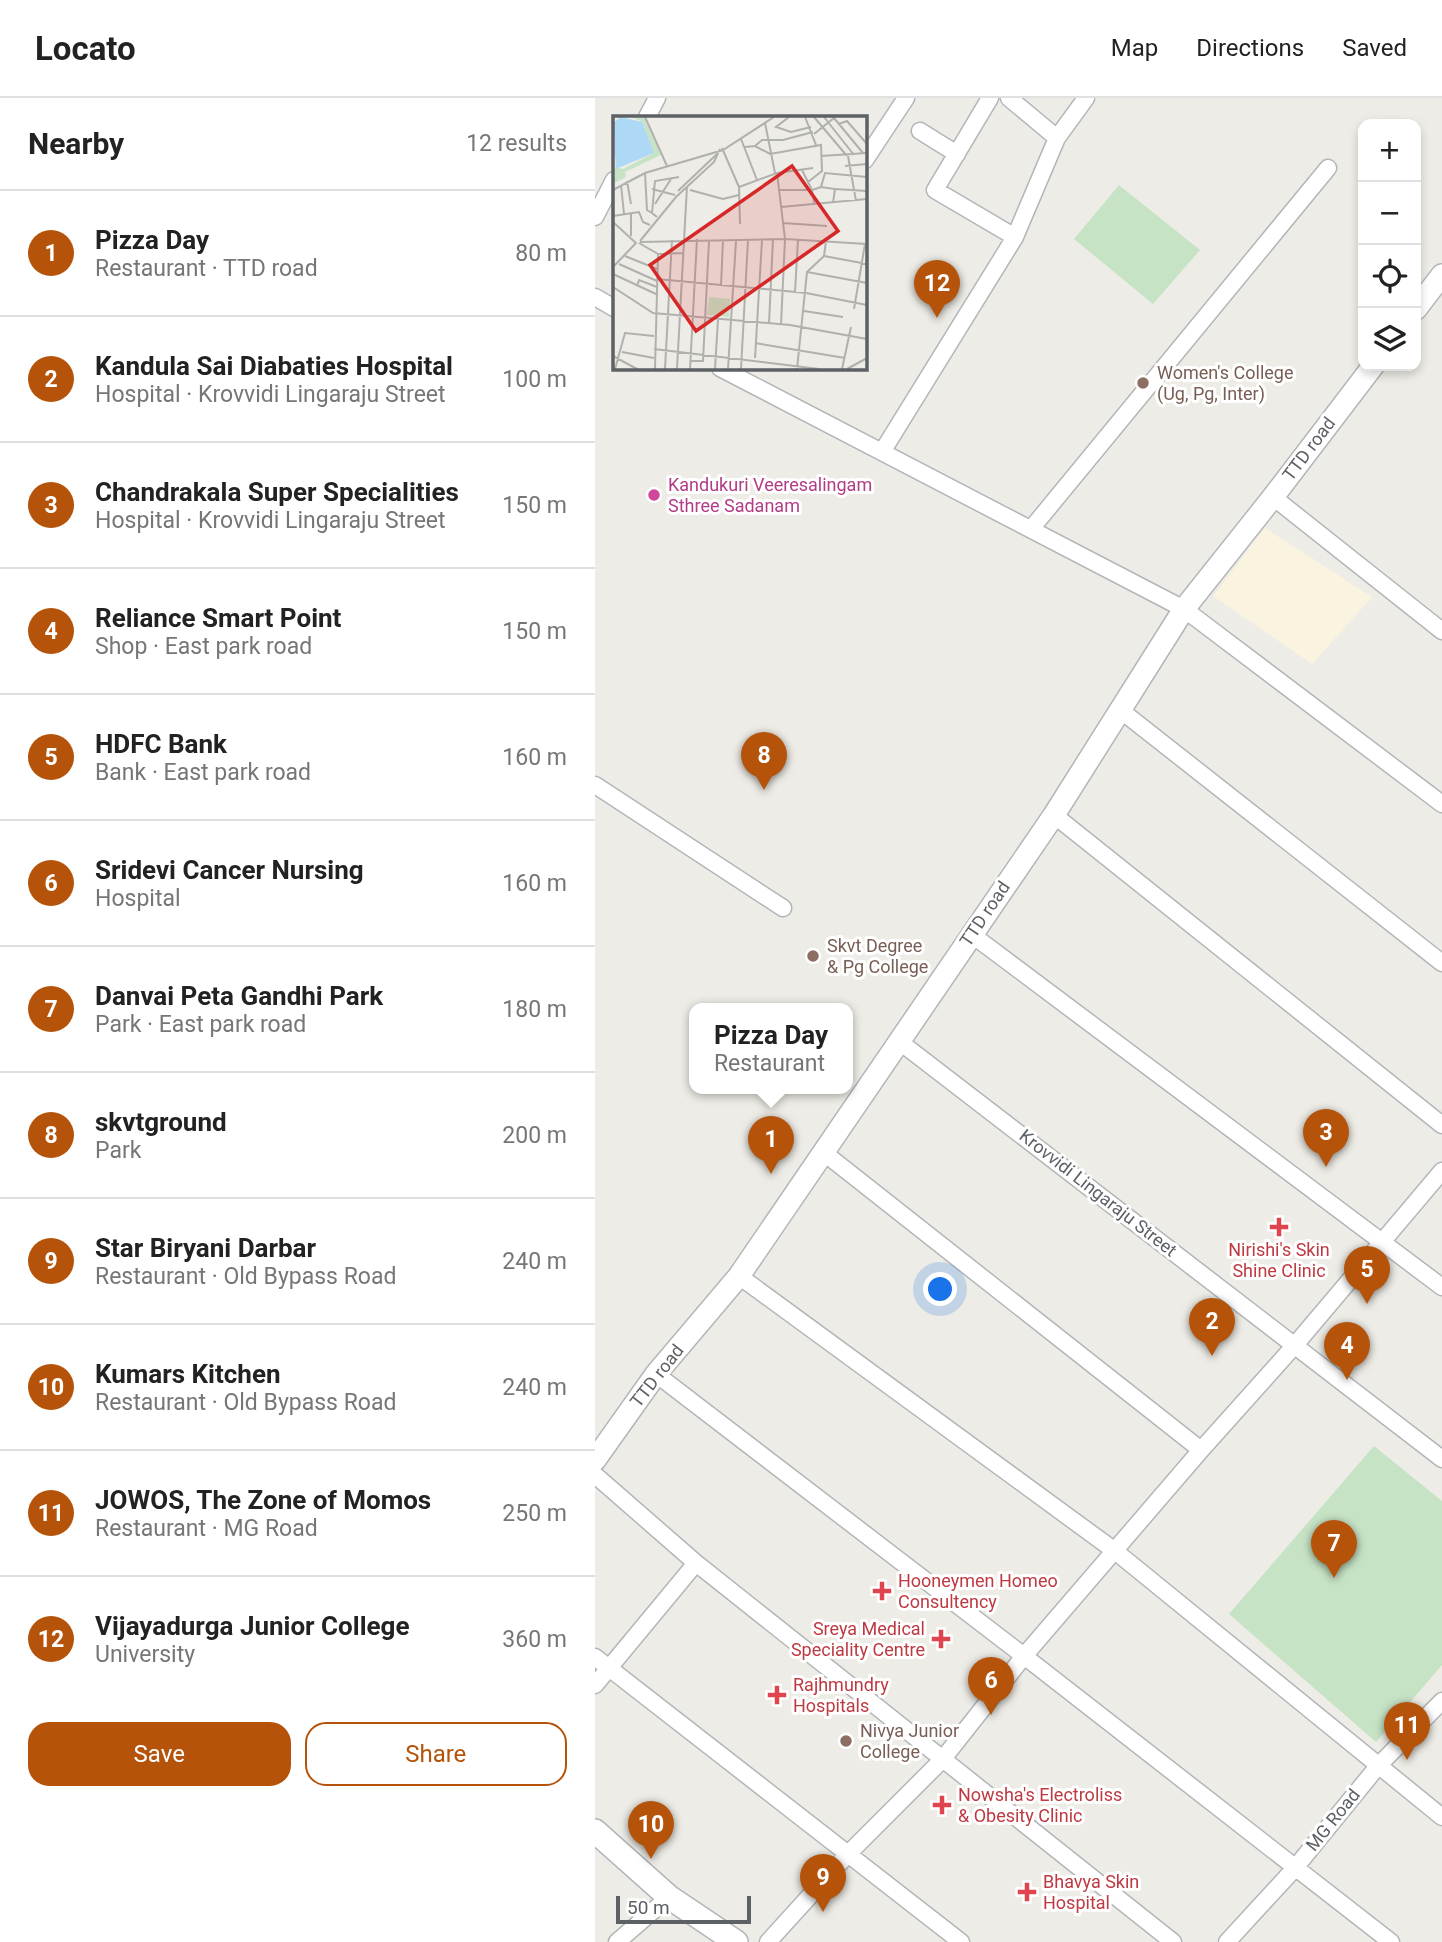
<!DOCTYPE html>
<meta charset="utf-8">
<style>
:root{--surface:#fff;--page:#f2f2f2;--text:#222;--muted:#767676;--line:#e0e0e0;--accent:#b45309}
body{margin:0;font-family:Roboto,sans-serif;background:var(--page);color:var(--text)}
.controls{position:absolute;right:21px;top:21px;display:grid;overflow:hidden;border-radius:14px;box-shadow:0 4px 10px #0003}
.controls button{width:63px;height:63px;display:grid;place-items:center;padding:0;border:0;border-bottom:2px solid var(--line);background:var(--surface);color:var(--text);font:35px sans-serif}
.scale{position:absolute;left:21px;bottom:18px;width:135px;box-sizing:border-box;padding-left:7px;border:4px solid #5d6165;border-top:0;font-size:19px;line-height:24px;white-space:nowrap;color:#5d6165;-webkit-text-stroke:5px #fff;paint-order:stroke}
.you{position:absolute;left:346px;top:1192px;width:24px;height:24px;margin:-18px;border:5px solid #fff;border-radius:50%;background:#1a73e8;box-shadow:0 0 0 10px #1a73e833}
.badge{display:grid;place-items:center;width:46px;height:46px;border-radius:50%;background:var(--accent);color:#fff;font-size:23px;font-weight:700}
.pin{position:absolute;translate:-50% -58px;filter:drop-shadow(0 2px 4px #0008)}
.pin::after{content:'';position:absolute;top:37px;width:24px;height:21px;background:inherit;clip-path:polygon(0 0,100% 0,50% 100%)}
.popup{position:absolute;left:94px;top:905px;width:164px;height:91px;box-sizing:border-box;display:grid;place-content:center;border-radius:14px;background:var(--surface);filter:drop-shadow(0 2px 5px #0005);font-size:23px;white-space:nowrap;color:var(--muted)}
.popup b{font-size:26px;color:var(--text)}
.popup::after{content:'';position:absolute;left:50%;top:100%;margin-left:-14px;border:14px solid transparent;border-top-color:var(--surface)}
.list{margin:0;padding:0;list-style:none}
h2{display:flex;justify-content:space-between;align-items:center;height:91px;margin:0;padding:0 28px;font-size:30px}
h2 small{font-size:23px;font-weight:400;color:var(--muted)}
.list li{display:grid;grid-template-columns:46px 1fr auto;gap:21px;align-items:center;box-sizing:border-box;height:126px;padding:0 28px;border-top:2px solid var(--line)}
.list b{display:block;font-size:26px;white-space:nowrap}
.list p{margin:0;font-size:23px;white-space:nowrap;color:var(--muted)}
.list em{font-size:23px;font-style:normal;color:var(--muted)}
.actions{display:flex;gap:14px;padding:21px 28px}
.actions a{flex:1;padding:16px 0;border:2px solid var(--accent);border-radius:21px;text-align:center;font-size:24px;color:var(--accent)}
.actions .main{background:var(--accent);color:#fff}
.icon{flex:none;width:38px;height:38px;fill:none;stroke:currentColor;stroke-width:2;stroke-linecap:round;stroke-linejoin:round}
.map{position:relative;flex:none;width:847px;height:1844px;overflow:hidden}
header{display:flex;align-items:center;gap:42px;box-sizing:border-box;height:98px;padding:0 35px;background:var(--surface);border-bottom:2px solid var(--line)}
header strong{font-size:33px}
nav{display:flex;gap:38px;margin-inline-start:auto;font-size:24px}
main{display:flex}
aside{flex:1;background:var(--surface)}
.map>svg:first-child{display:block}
.commercial{fill:#faf3df}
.green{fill:#c6e3c5}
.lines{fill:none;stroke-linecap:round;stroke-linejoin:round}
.minor-casing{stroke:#b3b6b9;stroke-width:19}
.tertiary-casing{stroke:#b3b6b9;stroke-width:24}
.secondary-casing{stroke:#b2b5b9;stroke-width:26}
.minor{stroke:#fff;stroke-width:16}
.tertiary{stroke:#fff;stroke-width:21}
.secondary{stroke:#fff;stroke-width:23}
.education-dot{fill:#8d6e63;stroke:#fff;stroke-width:2.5}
.hotel-dot{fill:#d1479c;stroke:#fff;stroke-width:2.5}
.health-dot{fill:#e0444e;stroke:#fff;stroke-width:2.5}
.labels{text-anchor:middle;stroke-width:6;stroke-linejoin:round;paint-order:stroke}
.education-label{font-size:18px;fill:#785e54;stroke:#fff;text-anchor:start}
.street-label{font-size:18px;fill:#5d6165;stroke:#fff}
.hotel-label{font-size:18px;fill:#b23c85;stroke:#fff;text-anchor:start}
.health-label{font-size:18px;fill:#be3a42;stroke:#fff;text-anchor:start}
.inset-road{fill:none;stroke:#b0b0ae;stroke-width:2}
.view{fill:#d62828;fill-opacity:0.15;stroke:#d62828;stroke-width:3.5}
.inset-edge{fill:none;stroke:#5d6165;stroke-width:3.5}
</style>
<header>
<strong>Locato</strong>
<nav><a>Map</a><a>Directions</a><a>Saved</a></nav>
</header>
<main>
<aside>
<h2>Nearby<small>12 results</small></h2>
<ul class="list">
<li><span class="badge">1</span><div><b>Pizza Day</b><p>Restaurant · TTD road</p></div><em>80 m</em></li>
<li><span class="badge">2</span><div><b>Kandula Sai Diabaties Hospital</b><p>Hospital · Krovvidi Lingaraju Street</p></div><em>100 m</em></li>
<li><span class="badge">3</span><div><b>Chandrakala Super Specialities</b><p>Hospital · Krovvidi Lingaraju Street</p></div><em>150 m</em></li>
<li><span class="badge">4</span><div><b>Reliance Smart Point</b><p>Shop · East park road</p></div><em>150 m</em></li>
<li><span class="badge">5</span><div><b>HDFC Bank</b><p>Bank · East park road</p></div><em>160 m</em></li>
<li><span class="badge">6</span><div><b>Sridevi Cancer Nursing</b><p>Hospital</p></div><em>160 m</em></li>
<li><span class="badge">7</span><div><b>Danvai Peta Gandhi Park</b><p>Park · East park road</p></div><em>180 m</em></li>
<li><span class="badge">8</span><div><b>skvtground</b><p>Park</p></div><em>200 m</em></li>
<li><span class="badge">9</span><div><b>Star Biryani Darbar</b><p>Restaurant · Old Bypass Road</p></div><em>240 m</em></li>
<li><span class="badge">10</span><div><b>Kumars Kitchen</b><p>Restaurant · Old Bypass Road</p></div><em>240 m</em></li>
<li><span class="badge">11</span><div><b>JOWOS, The Zone of Momos</b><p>Restaurant · MG Road</p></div><em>250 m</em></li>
<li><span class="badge">12</span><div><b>Vijayadurga Junior College</b><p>University</p></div><em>360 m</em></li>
</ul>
<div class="actions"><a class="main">Save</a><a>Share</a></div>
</aside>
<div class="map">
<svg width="847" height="1844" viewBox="0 0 847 1844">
<rect width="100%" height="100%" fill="#eeece6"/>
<!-- commercial -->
<path class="commercial" d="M670,430L777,499L717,566L618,498Z"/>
<!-- green -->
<path class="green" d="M524,87L605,152L558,206L479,141Z
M779,1348L847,1403V1567L781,1644L634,1516Z"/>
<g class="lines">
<defs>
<path id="minor" d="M395,0L340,92L420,139
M414,0L462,40
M52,19L62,0
M325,33L362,56
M270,62L311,0
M0,119L19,82
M0,199L19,210
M125,270L589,511L847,706
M287,354L420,139L462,40L491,0
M678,399L847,533
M436,431L733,70
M524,611L847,865
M0,687L188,810
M459,717L847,1027
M376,836L847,1189
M305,944L847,1361
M228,1054L606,1352
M144,1178L520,1453L847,1719
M61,1276L429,1558L796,1844
M0,1377L101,1465L578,1844
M0,1559L366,1844
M0,1587L101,1465
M22,1844L74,1799
M173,1844L252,1757L347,1662L429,1558L606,1352L700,1247L847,1073
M632,1844L700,1770L783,1668L847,1603"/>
<path id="tertiary" d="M821,211L847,177
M0,1362L61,1276L144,1178L459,717L589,511L678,399L778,268"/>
<path id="secondary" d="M0,1733L74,1799L141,1844"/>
</defs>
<!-- minor casing -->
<use href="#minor" class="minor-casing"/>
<!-- tertiary casing -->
<use href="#tertiary" class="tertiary-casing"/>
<!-- secondary casing -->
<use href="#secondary" class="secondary-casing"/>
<!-- minor -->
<use href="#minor" class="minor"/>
<!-- tertiary -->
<use href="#tertiary" class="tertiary"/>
<!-- secondary -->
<use href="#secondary" class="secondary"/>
</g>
<!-- markers -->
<g class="education-dot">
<circle cx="548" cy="285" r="7"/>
<circle cx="218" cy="858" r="7"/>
<circle cx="251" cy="1643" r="7"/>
</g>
<circle class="hotel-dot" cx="59" cy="397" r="7"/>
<g class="health-dot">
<path d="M680.5 1118.5h7v7h7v7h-7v7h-7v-7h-7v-7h7z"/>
<path d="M283.5 1482.5h7v7h7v7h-7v7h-7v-7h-7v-7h7z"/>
<path d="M342.5 1530.5h7v7h7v7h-7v7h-7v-7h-7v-7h7z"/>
<path d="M178.5 1586.5h7v7h7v7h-7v7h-7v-7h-7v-7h7z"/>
<path d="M343.5 1696.5h7v7h7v7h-7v7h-7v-7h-7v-7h7z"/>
<path d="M428.5 1783.5h7v7h7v7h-7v7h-7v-7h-7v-7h7z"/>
</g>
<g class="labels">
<!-- education labels -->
<g class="education-label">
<text x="562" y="281">Women's College<tspan x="562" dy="21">(Ug, Pg, Inter)</tspan></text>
<text x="232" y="854">Skvt Degree<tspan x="232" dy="21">&amp; Pg College</tspan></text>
<text x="265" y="1639">Nivya Junior<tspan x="265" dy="21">College</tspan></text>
</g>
<!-- street labels -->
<g class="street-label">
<text transform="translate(714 351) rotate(-53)" y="6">TTD road</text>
<text transform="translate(390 816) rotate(-56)" y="6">TTD road</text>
<text transform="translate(503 1095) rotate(38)" y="6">Krovvidi Lingaraju Street</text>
<text transform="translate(62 1278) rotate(-52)" y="6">TTD road</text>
<text transform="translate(738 1722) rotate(-51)" y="6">MG Road</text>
</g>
<!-- hotel labels -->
<g class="hotel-label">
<text x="73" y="393">Kandukuri Veeresalingam<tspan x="73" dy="21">Sthree Sadanam</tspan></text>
</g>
<!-- health labels -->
<g class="health-label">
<text x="684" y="1158" text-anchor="middle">Nirishi's Skin<tspan x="684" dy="21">Shine Clinic</tspan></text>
<text x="303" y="1489">Hooneymen Homeo<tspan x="303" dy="21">Consultency</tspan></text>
<text x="330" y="1537" text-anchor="end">Sreya Medical<tspan x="330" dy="21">Speciality Centre</tspan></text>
<text x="198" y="1593">Rajhmundry<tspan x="198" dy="21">Hospitals</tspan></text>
<text x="363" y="1703">Nowsha's Electroliss<tspan x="363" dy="21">&amp; Obesity Clinic</tspan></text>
<text x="448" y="1790">Bhavya Skin<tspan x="448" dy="21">Hospital</tspan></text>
</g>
</g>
<!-- overview -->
<g transform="translate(18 18)">
<rect width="254" height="254" fill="#eeece6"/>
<path d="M19,1L31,2L48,39L12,56L13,61L0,68V51L10,53L41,37L29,6ZM96,181L117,183L116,201L94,199Z" fill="#c6e3c5"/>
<path d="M8,1L29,6L41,37L3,53L0,7Z" fill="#aed9f6"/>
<path class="inset-road" d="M32,1L54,50M176,1L163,11L178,16L198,11M192,1L203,29M201,1L234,40M211,1L241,39M152,7L162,57M226,8L234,5L254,28M201,18L221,2L250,37M128,23L144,64M142,30L149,24H170L200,16M132,31L142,30L157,38L208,29L209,55L195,66M109,32L126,71L127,108M208,40L254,37M235,40L243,85M232,50L254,48M32,57L34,94L39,97M164,57L172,123L168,209M14,65L18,88M8,69L11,98M126,71L164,57L200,52M208,71L212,57L254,61M39,73L62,79M222,73L254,75M0,74L32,57L110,34L161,1M77,74L110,83L126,79M165,74H199L189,54M65,75L104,38M201,87L199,74L208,71L222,73L220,87M42,88L58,63M168,91L254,83M18,98V120M0,100L26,96L30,106L37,109M44,101L39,97L42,65L66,61M0,106L23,127L0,151M170,107L214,110M27,125L63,81L101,46L107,33M27,126L172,123L254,128M26,127L45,138L42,253M45,138L71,137M12,140L44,153M211,140L254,148M6,148L44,165M194,156L254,167M0,158L43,178M44,163L193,177L254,189M24,170L26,164L44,171M108,170L110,124M0,171L40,197L177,209L254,223M182,176L185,124M241,193L252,128M191,195L230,201M156,208L160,123M142,227L232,242M41,233L206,253M9,236L41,242M0,240L24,253M142,242L149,124M77,245H90L96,125M2,253L12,217L41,220M52,253L59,124M64,253L74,70M77,253L84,123M102,253L105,203M115,253L123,125M128,253L135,124M184,253L194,156L211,140L213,125M229,253L238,211M234,253L254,242"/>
<path class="view" d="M179,50L225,115L83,215L37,149Z"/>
<rect width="254" height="254" class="inset-edge"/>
</g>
</svg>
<div class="controls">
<button>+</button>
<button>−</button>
<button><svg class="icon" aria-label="locate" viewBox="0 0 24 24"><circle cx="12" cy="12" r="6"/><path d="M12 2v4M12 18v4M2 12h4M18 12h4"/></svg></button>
<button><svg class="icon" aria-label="layers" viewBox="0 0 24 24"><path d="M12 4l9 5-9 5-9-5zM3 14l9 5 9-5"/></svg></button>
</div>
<div class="scale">50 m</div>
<div class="you"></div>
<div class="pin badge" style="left:176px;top:1076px">1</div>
<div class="popup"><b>Pizza Day</b>Restaurant</div>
<div class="pin badge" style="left:617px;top:1258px">2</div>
<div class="pin badge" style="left:731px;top:1069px">3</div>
<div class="pin badge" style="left:752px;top:1282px">4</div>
<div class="pin badge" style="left:772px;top:1206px">5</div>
<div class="pin badge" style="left:396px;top:1617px">6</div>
<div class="pin badge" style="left:739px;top:1480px">7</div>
<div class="pin badge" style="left:169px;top:692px">8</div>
<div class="pin badge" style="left:228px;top:1814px">9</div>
<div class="pin badge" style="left:56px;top:1761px">10</div>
<div class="pin badge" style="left:812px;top:1662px">11</div>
<div class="pin badge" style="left:342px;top:220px">12</div>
</div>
</main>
